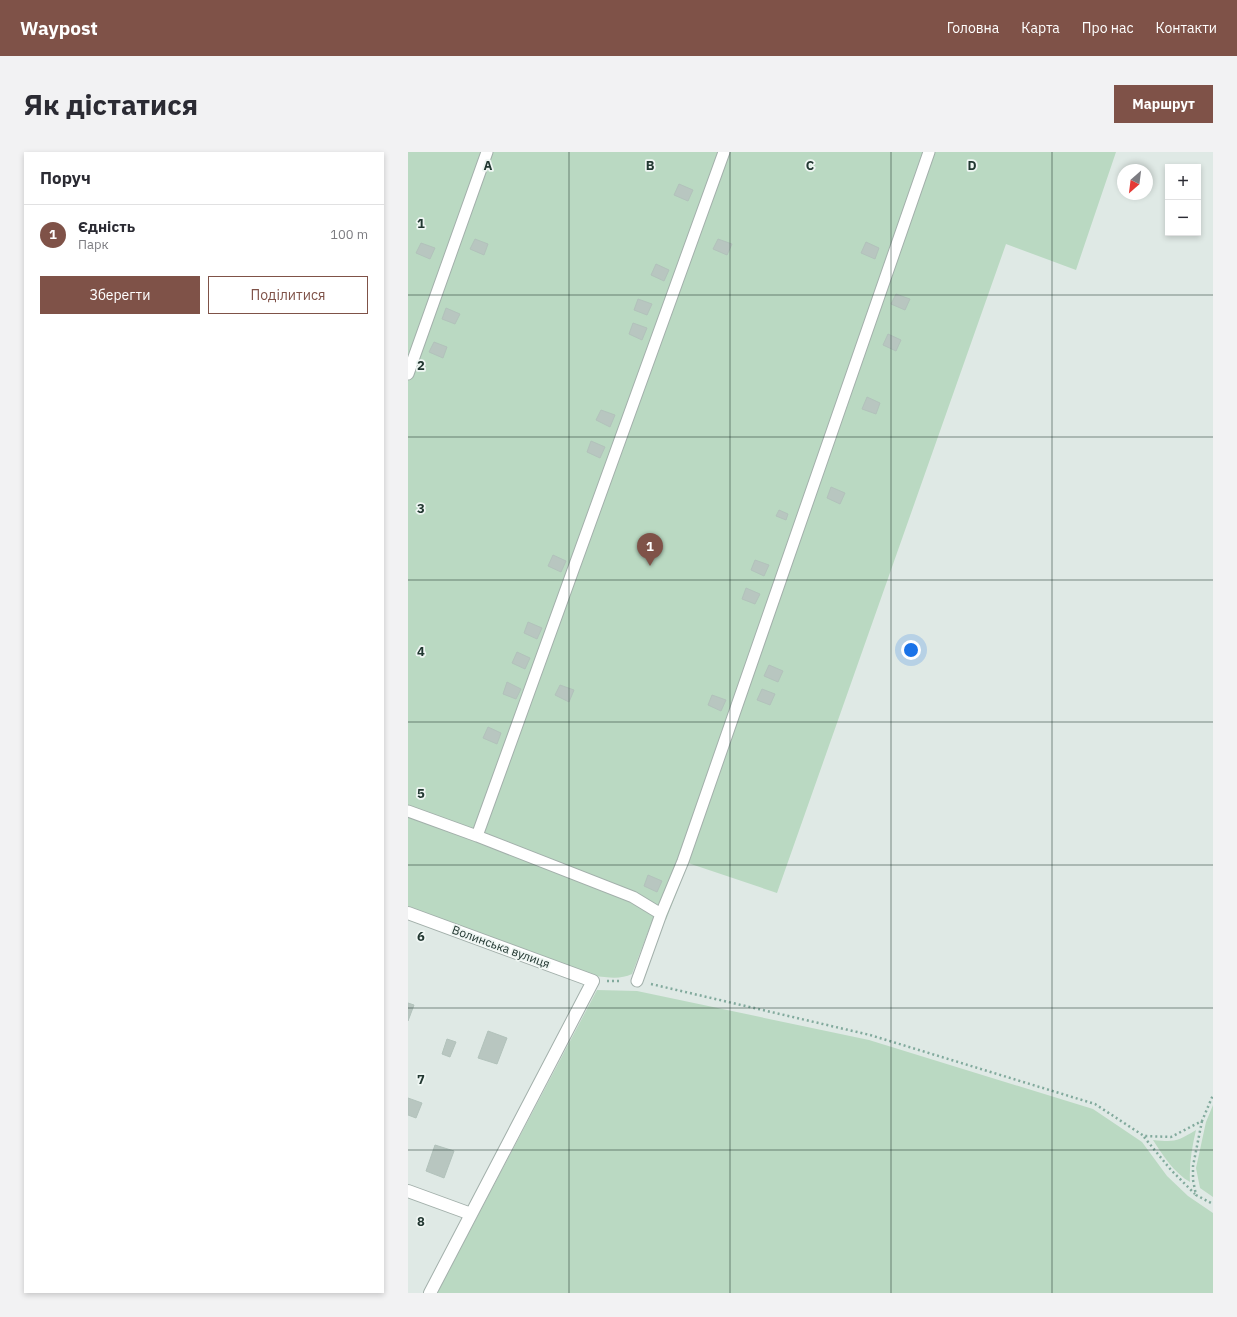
<!DOCTYPE html>
<html lang="uk">
<meta charset="utf-8">
<style>
:root{--surface:#fff;--page:#f2f2f3;--text:#2b2b33;--muted:#7c7c81;--line:#e1e1e2;--accent:#7f5248}
body{margin:0;font-family:"IBM Plex Sans",sans-serif;background:var(--page);color:var(--text)}
.controls{position:absolute;right:12px;top:12px;display:grid;overflow:hidden;border-radius:0px;box-shadow:0 2px 6px #0003}
.controls button{width:36px;height:36px;display:grid;place-items:center;padding:0;border:0;border-bottom:1px solid var(--line);background:var(--surface);color:var(--text);font:20px sans-serif}
.compass{position:absolute;left:709px;top:12px;width:36px;height:36px;border-radius:50%;background:var(--surface);box-shadow:0 2px 6px #0003;rotate:208deg}
.you{position:absolute;left:503px;top:498px;width:14px;height:14px;margin:-10px;border:3px solid #fff;border-radius:50%;background:#1a73e8;box-shadow:0 0 0 6px #1a73e833}
.badge{display:grid;place-items:center;width:26px;height:26px;border-radius:50%;background:var(--accent);color:#fff;font-size:13px;font-weight:700}
.pin{position:absolute;translate:-50% -33px;filter:drop-shadow(0 1px 2px #0008)}
.pin::after{content:'';position:absolute;top:21px;width:14px;height:12px;background:inherit;clip-path:polygon(0 0,100% 0,50% 100%)}
.list{margin:0;padding:0;list-style:none}
h2{display:flex;justify-content:space-between;align-items:center;height:52px;margin:0;padding:0 16px;font-size:17px}
h2 small{font-size:13px;font-weight:400;color:var(--muted)}
.list li{display:grid;grid-template-columns:26px 1fr auto;gap:12px;align-items:center;box-sizing:border-box;height:60px;padding:0 16px;border-top:1px solid var(--line)}
.list b{display:block;font-size:15px;white-space:nowrap}
.list p{margin:0;font-size:13px;white-space:nowrap;color:var(--muted)}
.list em{font-size:13px;font-style:normal;color:var(--muted)}
.actions{display:flex;gap:8px;padding:12px 16px}
.actions a{flex:1;padding:9px 0;border:1px solid var(--accent);border-radius:0px;text-align:center;font-size:14px;color:var(--accent)}
.actions .main{background:var(--accent);color:#fff}
.map{position:relative;flex:none;width:805px;height:1141px;overflow:hidden;border-radius:0px}
header{display:flex;align-items:center;gap:24px;box-sizing:border-box;height:56px;padding:0 20px;background:var(--accent);color:#fff}
header strong{font-size:19px}
nav{display:flex;gap:22px;margin-inline-start:auto;font-size:14px}
.intro{display:flex;align-items:center;justify-content:space-between;box-sizing:border-box;height:96px;padding:0 24px}
h1{margin:0;font-size:28px}
.button{padding:10px 18px;border-radius:0px;background:var(--accent);color:#fff;font-size:14px;font-weight:700}
main{display:flex;gap:24px;padding:0 24px}
aside{flex:1;background:var(--surface);border-radius:0px;box-shadow:0 2px 6px #0003}
.map>svg:first-child{display:block}
.green{fill:#bad9c2}
.building{fill:#b8c6c0;stroke:#b2c2bb}
.lines{fill:none;stroke-linecap:round;stroke-linejoin:round}
.service-casing{stroke:#a3b0ab;stroke-width:13}
.minor-casing{stroke:#a3b0ab;stroke-width:14}
.path{stroke:#82aa9d;stroke-width:2.5;stroke-dasharray:2 3;stroke-linecap:butt}
.service{stroke:#fff;stroke-width:11}
.minor{stroke:#fff;stroke-width:12}
.grid{fill:none;stroke:#223731;stroke-width:1;stroke-opacity:0.55}
.labels{text-anchor:middle;stroke-width:3.5;stroke-linejoin:round;paint-order:stroke}
.street-label{font-size:12px;fill:#223731;stroke:#eff6f3}
.grid-label{font-size:13px;text-anchor:middle;font-weight:bold;fill:#223731;stroke:#eff6f3;stroke-width:3.5;stroke-linejoin:round;paint-order:stroke}
</style>
<header>
<strong>Waypost</strong>
<nav><a>Головна</a><a>Карта</a><a>Про нас</a><a>Контакти</a></nav>
</header>
<div class="intro"><h1>Як дістатися</h1><a class="button">Маршрут</a></div>
<main>
<aside>
<h2>Поруч<small></small></h2>
<ul class="list">
<li><span class="badge">1</span><div><b>Єдність</b><p>Парк</p></div><em>100 m</em></li>
</ul>
<div class="actions"><a class="main">Зберегти</a><a>Поділитися</a></div>
</aside>
<div class="map">
<svg width="805" height="1141" viewBox="0 0 805 1141">
<rect width="100%" height="100%" fill="#dfe9e5"/>
<!-- green -->
<path class="green" d="M0,0H708L668,118L598,92L369,741L280,711L258,768L246,764L224,822C212,828 199,825 186,824L0,756Z
M189,838L229,839L461,888L685,957L734,990L759,1024L780,1044L805,1061V1141H29Z
M805,953V1045L792,1036L788,1016L798,970Z
M788,978C784,995 781,1012 782,1030C766,1021 754,1002 745,988C767,990 768,990 788,978Z"/>
<!-- building -->
<path class="building" d="M271,32L285,38L280,49L266,43Z
M67,87L80,92L76,103L62,97Z
M310,87L324,92L319,103L305,97Z
M458,90L471,96L467,107L453,101Z
M13,91L27,96L22,107L8,101Z
M248,112L261,118L256,129L243,123Z
M488,142L502,147L497,158L483,152Z
M230,147L244,152L239,163L226,158Z
M38,156L52,162L47,172L34,167Z
M225,171L239,176L234,188L221,182Z
M480,182L493,188L488,199L475,193Z
M26,190L39,195L35,206L21,200Z
M459,245L472,251L468,262L454,257Z
M193,258L207,263L202,275L188,268Z
M183,289L197,295L192,306L179,300Z
M423,335L437,341L432,352L419,346Z
M371,358L380,362L378,368L368,364Z
M145,403L158,409L153,420L140,414Z
M347,408L361,413L356,424L343,418Z
M338,436L352,442L347,452L334,447Z
M120,470L134,476L129,487L116,481Z
M109,500L122,506L117,517L104,511Z
M361,513L375,519L370,530L356,524Z
M99,530L113,537L108,547L95,542Z
M152,533L166,538L161,550L147,543Z
M354,537L367,542L362,553L349,548Z
M304,543L318,548L313,559L300,553Z
M80,575L93,581L89,592L75,586Z
M240,723L254,729L249,740L236,734Z
M0,851L6,853L0,869Z
M80,879L99,886L89,912L70,906Z
M39,887L48,890L42,905L34,902Z
M0,946L14,951L8,966L0,963Z
M27,993L46,999L36,1026L18,1019Z"/>
<g class="lines">
<defs>
<path id="service" d="M0,222L79,0
M0,659L69,684L225,745L253,762L229,829
M69,684L316,0
M253,762L275,709L521,0"/>
<path id="minor" d="M0,761L185,829L22,1141
M0,1039L63,1062"/>
</defs>
<!-- service casing -->
<use href="#service" class="service-casing"/>
<!-- minor casing -->
<use href="#minor" class="minor-casing"/>
<!-- path -->
<path class="path" d="M199,829H214
M243,832L462,883L687,952L736,984L763,985L794,969L805,943
M794,969L785,1014V1028L788,1043L805,1052
M736,985L763,1018L787,1042"/>
<!-- service -->
<use href="#service" class="service"/>
<!-- minor -->
<use href="#minor" class="minor"/>
</g>
<!-- grid -->
<path class="grid" d="M161,0V1141M322,0V1141M483,0V1141M644,0V1141M0,143H805M0,285H805M0,428H805M0,570H805M0,713H805M0,856H805M0,998H805"/>
<g class="labels">
<!-- street labels -->
<g class="street-label">
<text transform="translate(93 795) rotate(20)" y="4">Волинська вулиця</text>
</g>
</g>
<g class="grid-label">
<text x="80" y="18">A</text>
<text x="242" y="18">B</text>
<text x="402" y="18">C</text>
<text x="564" y="18">D</text>
<text x="13" y="76">1</text>
<text x="13" y="218">2</text>
<text x="13" y="361">3</text>
<text x="13" y="504">4</text>
<text x="13" y="646">5</text>
<text x="13" y="789">6</text>
<text x="13" y="932">7</text>
<text x="13" y="1074">8</text>
</g>
</svg>
<div class="controls">
<button>+</button>
<button>−</button>
</div>
<svg class="compass" viewBox="-18 -18 36 36"><path d="M0-13l5 13h-10z" fill="#e53935"/><path d="M0 13l5-13h-10z" fill="#7c7c81"/></svg>
<div class="you"></div>
<div class="pin badge" style="left:242px;top:414px">1</div>
</div>
</main>
